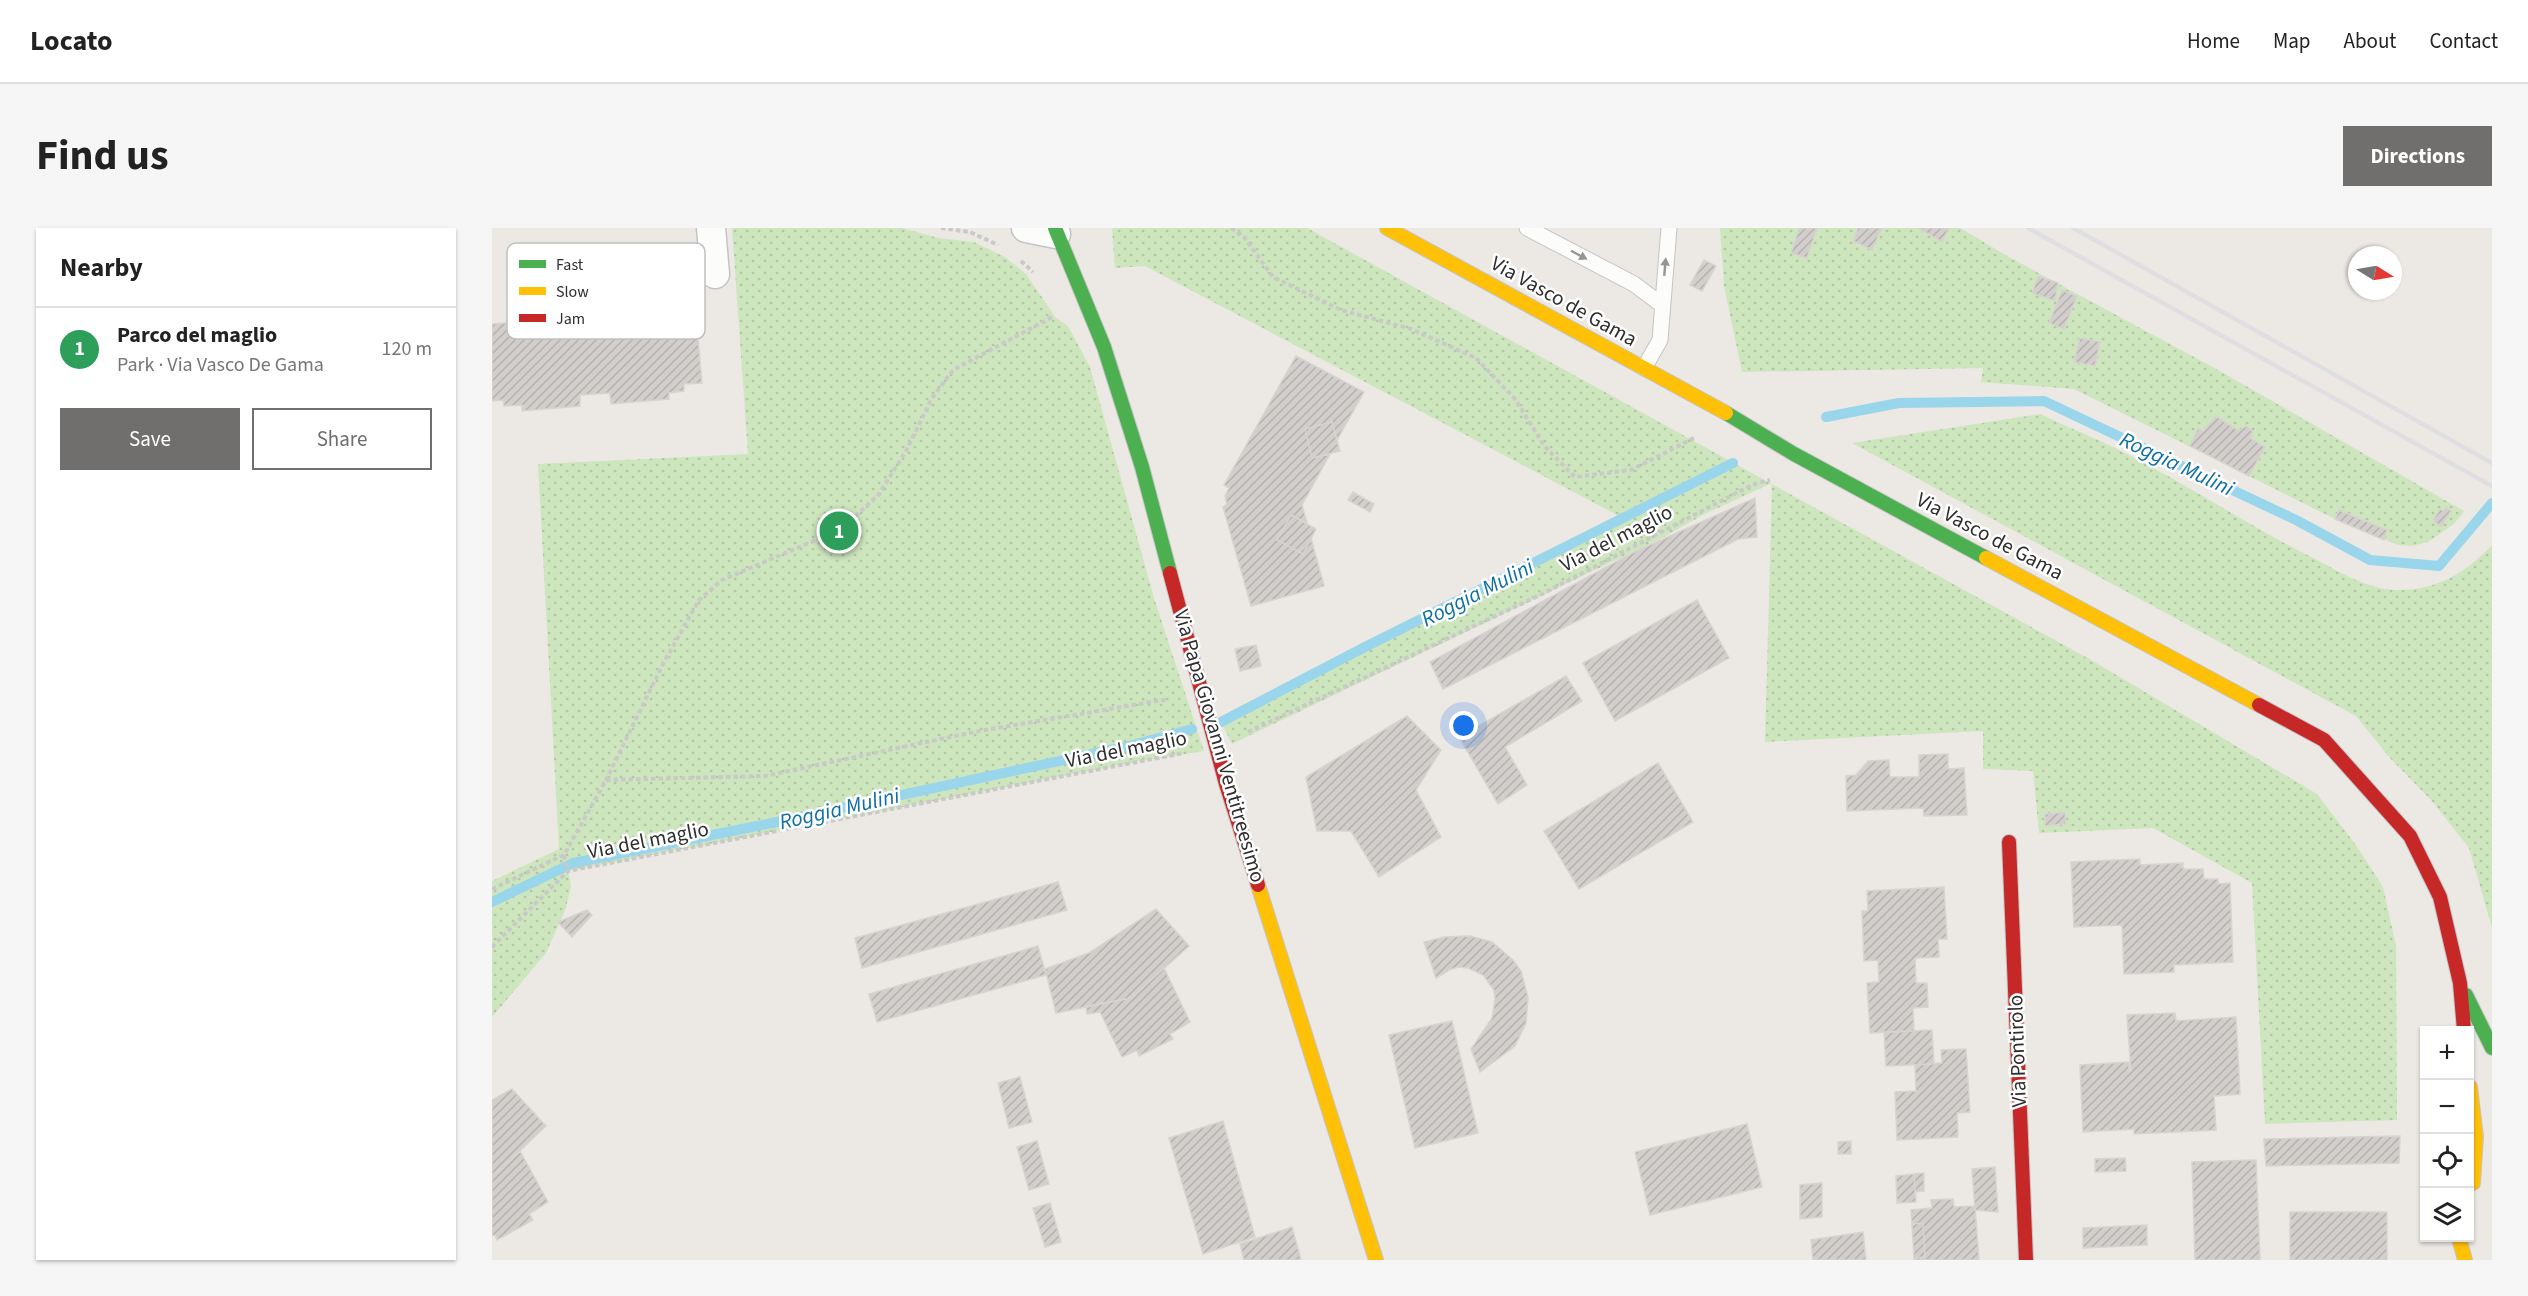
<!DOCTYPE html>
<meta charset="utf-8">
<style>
:root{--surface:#fff;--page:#f6f6f6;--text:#222;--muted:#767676;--line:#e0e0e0;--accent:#706f6e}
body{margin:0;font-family:"Source Sans 3",sans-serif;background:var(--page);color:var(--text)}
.controls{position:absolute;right:18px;bottom:18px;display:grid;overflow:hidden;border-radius:0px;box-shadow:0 2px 4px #0004}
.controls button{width:54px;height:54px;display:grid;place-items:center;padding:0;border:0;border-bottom:2px solid var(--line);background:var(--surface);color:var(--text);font:30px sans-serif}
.compass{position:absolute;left:1856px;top:18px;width:54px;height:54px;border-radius:50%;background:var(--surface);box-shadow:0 2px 4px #0004;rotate:101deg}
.you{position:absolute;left:972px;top:498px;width:21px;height:21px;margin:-15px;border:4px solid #fff;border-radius:50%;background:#1a73e8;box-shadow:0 0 0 9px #1a73e833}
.badge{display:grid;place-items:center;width:39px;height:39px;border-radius:50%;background:var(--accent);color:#fff;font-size:20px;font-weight:700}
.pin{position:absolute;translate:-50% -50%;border:3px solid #fff;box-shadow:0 2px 6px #0006}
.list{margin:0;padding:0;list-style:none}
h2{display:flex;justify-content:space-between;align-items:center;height:78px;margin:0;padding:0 24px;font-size:26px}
h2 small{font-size:20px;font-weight:400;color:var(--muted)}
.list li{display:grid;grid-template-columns:39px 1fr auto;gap:18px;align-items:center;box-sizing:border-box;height:84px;padding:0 24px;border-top:2px solid var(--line)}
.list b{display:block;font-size:22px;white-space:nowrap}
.list p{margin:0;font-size:20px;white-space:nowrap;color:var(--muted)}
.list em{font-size:20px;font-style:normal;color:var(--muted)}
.actions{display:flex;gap:12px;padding:18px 24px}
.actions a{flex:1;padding:14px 0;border:2px solid var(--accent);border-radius:0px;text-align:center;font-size:21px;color:var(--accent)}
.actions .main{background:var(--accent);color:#fff}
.icon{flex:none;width:33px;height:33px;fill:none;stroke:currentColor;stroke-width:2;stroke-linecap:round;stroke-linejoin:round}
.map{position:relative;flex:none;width:2000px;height:1032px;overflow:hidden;border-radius:0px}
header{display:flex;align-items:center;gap:36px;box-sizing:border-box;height:84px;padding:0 30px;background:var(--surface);border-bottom:2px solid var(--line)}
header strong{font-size:28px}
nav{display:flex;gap:33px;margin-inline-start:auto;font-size:21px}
.intro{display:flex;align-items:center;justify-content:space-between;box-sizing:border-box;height:144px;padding:0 36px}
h1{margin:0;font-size:42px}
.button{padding:15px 27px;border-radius:0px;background:var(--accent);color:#fff;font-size:21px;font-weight:700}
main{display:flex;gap:36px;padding:0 36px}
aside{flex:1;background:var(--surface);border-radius:0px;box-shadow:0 2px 4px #0004}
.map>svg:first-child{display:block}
.green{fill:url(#green-dots)}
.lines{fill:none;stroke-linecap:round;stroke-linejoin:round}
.stream{stroke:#99d6ec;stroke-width:10}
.building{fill:url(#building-hatch);stroke:#d7d4d0;stroke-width:1.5}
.lane-casing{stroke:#c5c4c5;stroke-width:17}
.street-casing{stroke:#c5c4c5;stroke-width:31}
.fast-casing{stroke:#c5c4c5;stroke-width:16}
.slow-casing{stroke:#c5c4c5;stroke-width:16}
.jam-casing{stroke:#c5c4c5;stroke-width:16}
.path{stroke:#c9c9c8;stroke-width:4;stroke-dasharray:4.5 3;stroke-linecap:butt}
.lane{stroke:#fcfcfb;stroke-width:15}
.street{stroke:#fcfcfb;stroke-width:28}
.fast{stroke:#4caf50;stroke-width:14}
.slow{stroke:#ffc107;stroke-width:14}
.jam{stroke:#c62828;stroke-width:14}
.rail{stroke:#dfdfe1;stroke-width:4.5}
.oneway{fill:#959594}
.labels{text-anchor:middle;stroke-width:5;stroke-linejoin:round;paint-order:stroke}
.street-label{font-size:21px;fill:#2e2e2e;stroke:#fff}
.water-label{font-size:22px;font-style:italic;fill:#0d6fa3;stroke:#fff}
.key{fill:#fff;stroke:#c0c0c0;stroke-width:1.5}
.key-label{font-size:16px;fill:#2e2e2e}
</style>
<header>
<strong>Locato</strong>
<nav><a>Home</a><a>Map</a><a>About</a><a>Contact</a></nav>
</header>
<div class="intro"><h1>Find us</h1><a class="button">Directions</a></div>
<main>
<aside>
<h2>Nearby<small></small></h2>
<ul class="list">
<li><span class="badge" style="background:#2e9e5b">1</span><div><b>Parco del maglio</b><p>Park · Via Vasco De Gama</p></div><em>120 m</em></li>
</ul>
<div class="actions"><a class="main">Save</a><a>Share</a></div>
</aside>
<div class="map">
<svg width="2000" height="1032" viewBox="0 0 2000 1032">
<defs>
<pattern id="green-dots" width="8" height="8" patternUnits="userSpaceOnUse" patternTransform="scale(1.5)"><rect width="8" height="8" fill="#cee6be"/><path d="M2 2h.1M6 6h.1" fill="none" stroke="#b1c6a4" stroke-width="1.8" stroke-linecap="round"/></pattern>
<pattern id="building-hatch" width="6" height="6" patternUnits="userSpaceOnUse" patternTransform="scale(1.5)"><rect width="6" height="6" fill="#d1cecb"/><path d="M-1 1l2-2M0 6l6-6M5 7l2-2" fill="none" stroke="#b4b1af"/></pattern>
</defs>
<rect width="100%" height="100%" fill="#ece8e4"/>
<!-- green -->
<path class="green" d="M240,0H410L446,10L482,14L513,29L534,46L564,90L576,98L598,139L662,370L712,523L650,533L76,643L79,658L74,680L54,725L0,789V653L67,621L46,236L256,226Z
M620,0H815L1601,433L1825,566L1864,617L1891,659L1904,718L1905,892L1773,896L1760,655L1661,600L1547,605L1541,543L1491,541V503L1273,514L1280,255L1213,286L1170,310L740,516L729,494L878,416L1131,290L653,38L623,40Z
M1228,0H1468L1517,29L1726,142L1972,283L1962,296L1936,314L1920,318L1906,317L1843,291L1582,161L1489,154L1491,140L1250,144L1232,58Z
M1548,186C1573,198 1599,208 1623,220C1692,254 1755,297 1823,331C1848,344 1875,361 1904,362C1944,363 1974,345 2000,317V700L1977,620L1939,572L1898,530L1864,488L1360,215Z"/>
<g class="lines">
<!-- stream -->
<path class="stream" d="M1334,189L1407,175L1552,173L1804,292L1878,332L1947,338L2000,275
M729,494L871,420L1241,235
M0,674L81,635L280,595L637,518L700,501"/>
</g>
<!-- building -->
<path class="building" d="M1307,0H1325L1315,30L1299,25Z
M1366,0H1390L1380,22L1361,13Z
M1426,0H1457L1450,14Z
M1212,32L1224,38L1210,63L1198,57Z
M1546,48L1566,55L1563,73L1540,65Z
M1570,62L1585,68L1572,101L1557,95Z
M203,78L210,155L192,156V163L177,165V171L119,176L118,165L88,167V178L30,183V177L12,178L11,172L0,173V96L39,93L40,108L154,99L153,82Z
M1588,110L1608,114L1603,138L1582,134Z
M804,128L872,164L845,212L840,194L813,201L820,230L838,226L810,277L815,295L799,287L785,312L811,326L819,310L832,358L759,378L731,279L735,276L733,268L737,260L732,257Z
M1724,188L1747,203L1754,198L1761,204L1758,210L1773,219L1757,248L1698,218L1706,200L1711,203Z
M840,194L848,223L820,230L813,201Z
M861,264L882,276L878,284L856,272Z
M1263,270L1265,309L1246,311L951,461L938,434L1142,324Z
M1955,279L1959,283L1949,299L1941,292L1948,281L1951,283Z
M1847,282L1895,302L1892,312L1843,291Z
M799,287L824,301L811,326L785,312Z
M1205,372L1237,430L1123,493L1091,435Z
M764,417L769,438L748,443L743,421Z
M1074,448L1090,473L1013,519L1035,557L1006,576L967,509Z
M915,488L949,522L924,562L949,609L887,649L859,603H825L814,549Z
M1456,526V541L1472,540L1475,587L1432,588L1431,580L1355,583L1354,548L1364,547L1376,533L1397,532L1398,549H1427V527Z
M1166,535L1201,594L1087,661L1052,603Z
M1573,584L1574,596L1553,598V586Z
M1648,631V637L1691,635V641H1711L1712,651H1726V656L1738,655L1741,734L1682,737V744L1632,746L1630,697L1582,699L1579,634Z
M566,654L575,682L370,740L363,710Z
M1452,659L1455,711H1446L1447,729L1423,730L1424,755H1435L1436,779L1421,780L1422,803L1378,805L1375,755L1387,754L1386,732L1372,733L1370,683H1376L1375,663Z
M664,681L697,718L639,770L564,785L553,741L597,725Z
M95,682L100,687L80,709L66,694Z
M978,708L1000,714L1021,732L1029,743L1036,769L1034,795L1023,818L988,844L979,821L1000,790L1003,771L1002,762L991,747L976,740L966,739L957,742L944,750L932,714L952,709Z
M546,718L554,747L385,794L377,766Z
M672,740L698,794L678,806L681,811L647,828L645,822L630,829L608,784L595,786L594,778L639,770Z
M1683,785L1684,793L1744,789L1748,866L1722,868L1724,902L1642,906V901L1591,904L1588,837L1637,834V843H1639L1635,787Z
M960,793L986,905L923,920L897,807Z
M1440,802L1442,836L1394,838L1392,804Z
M1474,821L1478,884L1465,885L1466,909L1405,912L1403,864L1424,863L1423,837L1450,835L1449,822Z
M528,849L540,894L517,900L506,855Z
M20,861L54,898L0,949V872Z
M731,893L763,1009L711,1026L677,910Z
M1255,896L1270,959L1158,987L1143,924Z
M1908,908L1907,935L1774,938L1772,911Z
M545,913L557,956L537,962L525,919Z
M1359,913V926H1346V914Z
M28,923L56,974L37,986L41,992L5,1012L3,1007L0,1008V949Z
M1633,930L1634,943L1603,944V931Z
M1764,932L1768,1032H1703L1700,934Z
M1503,939L1506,984L1483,982L1480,941Z
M1432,945V963L1423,964L1422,946Z
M1422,946L1424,974L1405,975L1404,948Z
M1330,955V989L1308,991V957Z
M1461,971L1462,979L1483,978L1487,1032H1422V1030L1433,1029L1431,995L1420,996L1419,982L1440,980L1439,972Z
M558,975L569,1014L553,1019L541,980Z
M1798,984H1895V1032H1798Z
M1431,995L1433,1029L1422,1030L1420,996Z
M1655,997V1017L1591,1020V1000Z
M800,999L809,1032H752L748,1016Z
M1371,1004L1374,1032H1321L1319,1012Z"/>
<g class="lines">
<defs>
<path id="lane" d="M1035,0L1142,56L1170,77
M1152,140L1168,112L1177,0"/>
<path id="street" d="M219,0L223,46
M534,0L564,6"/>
<path id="fast" d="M563,0L612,119L650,239L678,345
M1234,185L1302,226L1494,330
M1974,767L2000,820"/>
<path id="slow" d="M895,0L1234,185
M1494,330L1767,477
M766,657L884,1032
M1978,859L1984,909L1981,955
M1967,1010L1973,1032"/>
<path id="jam" d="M678,345L734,556L766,657
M1767,477L1832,512L1918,608L1948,669L1968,755L1972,802
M1517,614L1534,1032"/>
</defs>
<!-- lane casing -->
<use href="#lane" class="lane-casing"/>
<!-- street casing -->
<use href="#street" class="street-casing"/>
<!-- fast casing -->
<use href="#fast" class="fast-casing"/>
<!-- slow casing -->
<use href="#slow" class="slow-casing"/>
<!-- jam casing -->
<use href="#jam" class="jam-casing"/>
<!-- path -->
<path class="path" d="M449,0L478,4L506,17
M739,0L752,9L781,49L849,82L919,101L984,130L1023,171L1053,219L1083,249L1139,242L1204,209
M529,33L541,44
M756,504L1046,368L1260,257L1278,252
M114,552L273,548L482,504L676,471
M72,627L76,643
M0,661L72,627L114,552L171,436L207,372L230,352L350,301L387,266L414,223L440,170L461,142L562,88
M0,719L76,643L692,525"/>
<!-- lane -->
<use href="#lane" class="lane"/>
<!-- street -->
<use href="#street" class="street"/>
<!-- fast -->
<use href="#fast" class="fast"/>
<!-- slow -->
<use href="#slow" class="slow"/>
<!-- jam -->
<use href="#jam" class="jam"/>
<!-- rail -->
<path class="rail" d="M1536,0L2000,258
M1581,0L2000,235"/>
</g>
<!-- one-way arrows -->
<defs><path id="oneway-solid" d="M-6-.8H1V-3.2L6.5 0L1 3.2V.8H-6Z" transform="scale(1.5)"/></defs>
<g class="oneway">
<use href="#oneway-solid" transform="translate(1087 27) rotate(28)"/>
<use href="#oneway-solid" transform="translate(1173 39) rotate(-85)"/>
</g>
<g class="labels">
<!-- street labels -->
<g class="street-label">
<text transform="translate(1072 73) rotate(29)" y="7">Via Vasco de Gama</text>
<text transform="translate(1498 308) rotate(28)" y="7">Via Vasco de Gama</text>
<text transform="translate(1124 310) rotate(-27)" y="7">Via del maglio</text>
<text transform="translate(728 518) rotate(74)" y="7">Via Papa Giovanni Ventitreesimo</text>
<text transform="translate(634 521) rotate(-11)" y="7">Via del maglio</text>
<text transform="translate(156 612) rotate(-11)" y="7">Via del maglio</text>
<text transform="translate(1525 823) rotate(-92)" y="7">Via Pontirolo</text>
</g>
<!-- water labels -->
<g class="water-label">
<text transform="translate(1685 235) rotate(25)" y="8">Roggia Mulini</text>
<text transform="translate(985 364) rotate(-27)" y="8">Roggia Mulini</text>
<text transform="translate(347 580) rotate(-13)" y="8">Roggia Mulini</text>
</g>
</g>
<!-- legend -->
<rect x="15" y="15" width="198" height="96" rx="9" class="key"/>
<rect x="27" y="32" width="27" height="8" fill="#4caf50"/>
<rect x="27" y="59" width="27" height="8" fill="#ffc107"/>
<rect x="27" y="86" width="27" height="8" fill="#c62828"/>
<g class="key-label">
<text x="64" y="42">Fast</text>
<text x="64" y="69">Slow</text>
<text x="64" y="96">Jam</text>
</g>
</svg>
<div class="controls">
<button>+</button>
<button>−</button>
<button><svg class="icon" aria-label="locate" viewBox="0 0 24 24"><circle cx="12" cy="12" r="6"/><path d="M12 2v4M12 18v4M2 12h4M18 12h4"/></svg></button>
<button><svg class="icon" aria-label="layers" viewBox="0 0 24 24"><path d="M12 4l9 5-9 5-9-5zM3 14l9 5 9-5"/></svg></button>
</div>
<svg class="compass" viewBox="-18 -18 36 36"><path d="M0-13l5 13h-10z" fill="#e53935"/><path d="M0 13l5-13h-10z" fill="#767676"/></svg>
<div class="you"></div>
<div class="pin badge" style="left:347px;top:303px;background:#2e9e5b">1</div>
</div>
</main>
